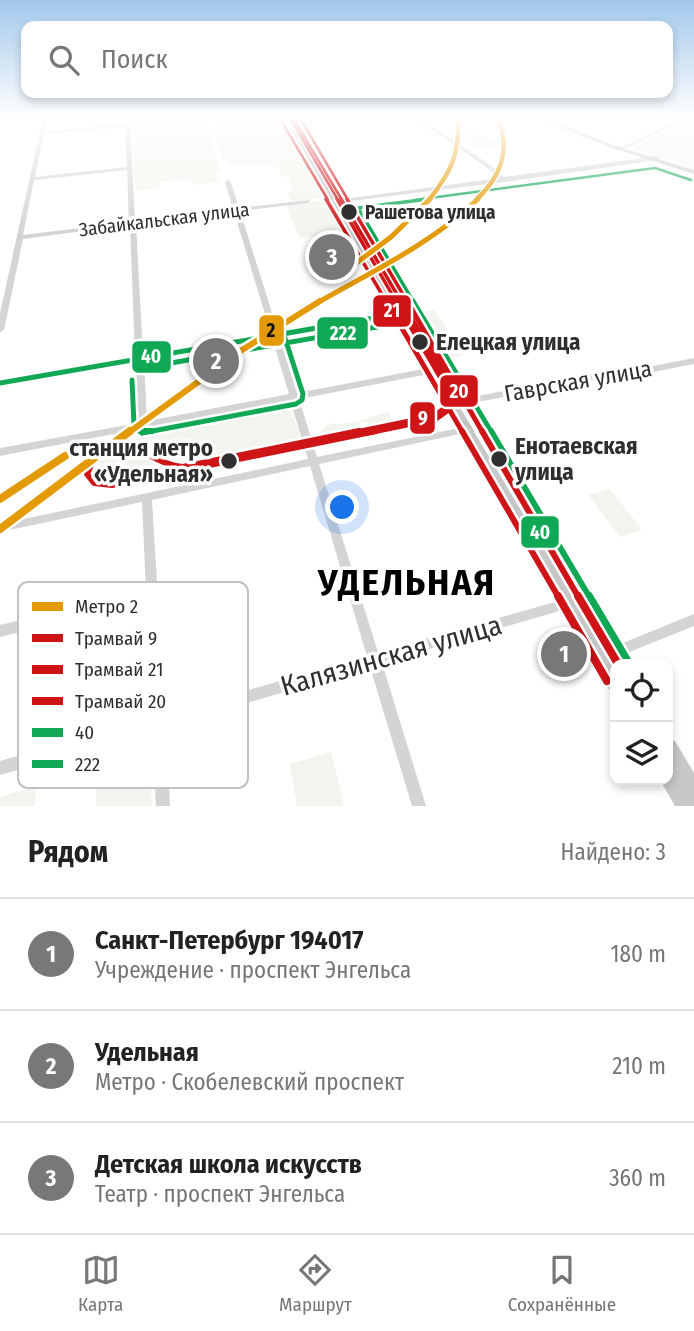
<!DOCTYPE html>
<html lang="ru">
<meta charset="utf-8">
<style>
:root{--surface:#fff;--page:#f6f6f6;--text:#222;--muted:#767676;--line:#e0e0e0;--accent:#787878}
body{margin:0;font-family:"Fira Sans Condensed",sans-serif;background:var(--page);color:var(--text)}
.controls{position:absolute;right:21px;bottom:21px;display:grid;overflow:hidden;border-radius:14px;box-shadow:0 4px 10px #0003}
.controls button{width:63px;height:63px;display:grid;place-items:center;padding:0;border:0;border-bottom:2px solid var(--line);background:var(--surface);color:var(--text);font:35px sans-serif}
.you{position:absolute;left:343px;top:508px;width:24px;height:24px;margin:-18px;border:5px solid #fff;border-radius:50%;background:#1a73e8;box-shadow:0 0 0 10px #1a73e833}
.badge{display:grid;place-items:center;width:46px;height:46px;border-radius:50%;background:var(--accent);color:#fff;font-size:23px;font-weight:700}
.pin{position:absolute;translate:-50% -50%;border:4px solid #fff;box-shadow:0 2px 7px #0006}
.list{margin:0;padding:0;list-style:none}
h2{display:flex;justify-content:space-between;align-items:center;height:91px;margin:0;padding:0 28px;font-size:30px}
h2 small{font-size:23px;font-weight:400;color:var(--muted)}
.list li{display:grid;grid-template-columns:46px 1fr auto;gap:21px;align-items:center;box-sizing:border-box;height:112px;padding:0 28px;border-top:2px solid var(--line)}
.list b{display:block;font-size:26px;white-space:nowrap}
.list p{margin:0;font-size:23px;white-space:nowrap;color:var(--muted)}
.list em{font-size:23px;font-style:normal;color:var(--muted)}
.icon{flex:none;width:38px;height:38px;fill:none;stroke:currentColor;stroke-width:2;stroke-linecap:round;stroke-linejoin:round}
.map{position:relative;flex:none;width:694px;height:806px;overflow:hidden}
.search{position:absolute;background:var(--surface);box-shadow:0 4px 10px #0003;left:21px;right:21px;top:21px;height:77px;display:flex;align-items:center;gap:18px;box-sizing:border-box;padding:0 24px;border-radius:14px;color:var(--muted);font-size:26px}
.sheet{height:427px;background:var(--surface)}
nav{display:flex;justify-content:space-around;align-items:center;box-sizing:border-box;height:98px;border-top:2px solid var(--line);background:var(--surface);font-size:19px;color:var(--muted)}
nav a{display:grid;justify-items:center;gap:4px}
nav .on{color:var(--accent)}
.map>svg:first-child{display:block}
.green{fill:#f1f5ed}
.lines{fill:none;stroke-linecap:round;stroke-linejoin:round}
.minor{fill:#d4d4d4;fill-rule:evenodd}
.major{fill:#c7c7c7;fill-rule:evenodd}
.tram{stroke:#bbb;stroke-width:2}
.bus-1-far2-casing{stroke:#fff;stroke-width:10}
.bus-1-far1-casing{stroke:#fff;stroke-width:11}
.bus-1-casing{stroke:#fff;stroke-width:13}
.bus-2-far4-casing{stroke:#fff;stroke-width:5}
.bus-2-far3-casing{stroke:#fff;stroke-width:7}
.bus-2-far2-casing{stroke:#fff;stroke-width:10}
.bus-2-far1-casing{stroke:#fff;stroke-width:11}
.bus-2-casing{stroke:#fff;stroke-width:13}
.bus-1-far2{stroke:#10a855;stroke-width:5}
.bus-1-far1{stroke:#10a855;stroke-width:6}
.bus-1{stroke:#10a855;stroke-width:8}
.bus-2-far4{stroke:#10a855;stroke-width:2.5}
.bus-2-far3{stroke:#10a855;stroke-width:3.5}
.bus-2-far2{stroke:#10a855;stroke-width:5}
.bus-2-far1{stroke:#10a855;stroke-width:6}
.bus-2{stroke:#10a855;stroke-width:8}
.tram-1-far3-casing{stroke:#fff;stroke-width:5}
.tram-1-far2-casing{stroke:#fff;stroke-width:7}
.tram-1-far1-casing{stroke:#fff;stroke-width:10}
.tram-1-casing{stroke:#fff;stroke-width:11}
.tram-2-far4-casing{stroke:#fff;stroke-width:5}
.tram-2-far3-casing{stroke:#fff;stroke-width:7}
.tram-2-far2-casing{stroke:#fff;stroke-width:10}
.tram-2-far1-casing{stroke:#fff;stroke-width:11}
.tram-2-casing{stroke:#fff;stroke-width:13}
.tram-3-far4-casing{stroke:#fff;stroke-width:5}
.tram-3-far3-casing{stroke:#fff;stroke-width:7}
.tram-3-far2-casing{stroke:#fff;stroke-width:10}
.tram-3-far1-casing{stroke:#fff;stroke-width:11}
.tram-3-casing{stroke:#fff;stroke-width:13}
.tram-1-far3{stroke:#ce1417;stroke-width:2.5}
.tram-1-far2{stroke:#ce1417;stroke-width:3.5}
.tram-1-far1{stroke:#ce1417;stroke-width:5}
.tram-1{stroke:#ce1417;stroke-width:6}
.tram-2-far4{stroke:#ce1417;stroke-width:2.5}
.tram-2-far3{stroke:#ce1417;stroke-width:3.5}
.tram-2-far2{stroke:#ce1417;stroke-width:5}
.tram-2-far1{stroke:#ce1417;stroke-width:6}
.tram-2{stroke:#ce1417;stroke-width:8}
.tram-3-far4{stroke:#ce1417;stroke-width:2.5}
.tram-3-far3{stroke:#ce1417;stroke-width:3.5}
.tram-3-far2{stroke:#ce1417;stroke-width:5}
.tram-3-far1{stroke:#ce1417;stroke-width:6}
.tram-3{stroke:#ce1417;stroke-width:8}
.metro-1-far3-casing{stroke:#fff;stroke-width:7}
.metro-1-far2-casing{stroke:#fff;stroke-width:9}
.metro-1-far1-casing{stroke:#fff;stroke-width:11}
.metro-1-casing{stroke:#fff;stroke-width:13}
.metro-1-far3{stroke:#e39a05;stroke-width:4.5}
.metro-1-far2{stroke:#e39a05;stroke-width:5}
.metro-1-far1{stroke:#e39a05;stroke-width:6}
.metro-1{stroke:#e39a05;stroke-width:8}
.stop-dot{fill:#2f2f2f;stroke:#fff;stroke-width:2.5}
.labels{text-anchor:middle;stroke-width:7;stroke-linejoin:round;paint-order:stroke}
.far-stop-label{font-size:19px;font-weight:bold;fill:#2f2f2f;stroke:#fff;text-anchor:start}
.far-street-label{font-size:19px;fill:#2f2f2f;stroke:#fff}
.stop-label{font-size:23px;font-weight:bold;fill:#2f2f2f;stroke:#fff;text-anchor:start}
.street-label{font-size:23px;fill:#2f2f2f;stroke:#fff}
.near-street-label{font-size:28px;fill:#2f2f2f;stroke:#fff}
.near-district-label{font-size:37px;font-weight:bold;letter-spacing:2px;fill:#000;stroke:#fff}
.key{fill:#fff;stroke:#c1c1c1;stroke-width:2}
.key-label{font-size:19px;fill:#2f2f2f}
.line-badge{stroke:#fff;stroke-width:2.5}
.badge-label{font-size:19px;text-anchor:middle;font-weight:bold;fill:#fff}
.pale-badge-label{font-size:19px;text-anchor:middle;font-weight:bold;fill:#111}
</style>
<div class="map">
<svg width="694" height="806" viewBox="0 0 694 806">
<rect width="100%" height="100%" fill="#fff"/>
<!-- green -->
<path class="green" d="M285,118L327,194V197L291,202L287,192L293,191L288,176L281,177L280,168L252,164L230,166L229,162L223,161L209,119Z
M692,118H694V168L629,147Z
M206,119L221,171L216,172L220,181L193,185L190,179L159,182V188L135,191L131,125Z
M474,131L489,138L511,142L480,150L463,140L461,134Z
M327,200L345,232L300,238L286,205Z
M432,310L435,311L463,355L452,357L448,351L445,352L419,312Z
M282,401L290,404L301,440L179,464C157,462 143,443 122,442L151,436V426Z
M389,412L393,422L370,427L367,422L359,423L361,429L312,439L311,435L319,433L330,423C348,428 370,416 389,412Z
M119,446L136,450L169,471C153,474 77,500 91,461L108,448Z
M610,489L642,530L620,537L588,495Z
M149,737L152,806H96V753Z
M331,752L344,806H297L290,764Z
M36,786L35,806H0V797Z"/>
<g class="lines">
<!-- minor -->
<path class="minor" d="M43,118H47L45,131L125,124V118H129L130,123L181,118H203L130,126L135,221L233,209L225,182L228,180L231,182L239,208L310,200V202L308,203L240,211L278,332L409,310L413,312L409,314L279,337L297,393L434,367L438,370L434,373L299,399L317,457L469,426L472,427L474,429L472,431L469,432L319,464L378,652L573,597L577,598L579,602L577,606L573,607L382,663L426,806H412L370,667L166,727L170,806H156L152,731L0,775V761L152,717L147,602L0,637V625L146,591L142,502L0,532V524L308,459L290,400L0,456V448L138,423L136,362L0,386V380L135,357L130,225L23,239L4,330L0,332V313ZM125,127L127,167L35,177L44,134ZM127,170L129,222L23,235L34,180ZM234,212L271,334L143,355L136,224ZM272,338L289,394L147,421L144,361ZM310,466L367,656L165,714L152,500Z
M293,118H304L295,120Z
M414,118H420L490,165L504,177L658,156L661,158L658,160L504,182L342,202V200L344,199L499,178L486,167Z
M682,118H689L622,150L618,149Z
M694,358V364L648,373L640,371L621,374L462,405L458,402L462,399L621,368L640,365L648,367Z
M694,614V626L612,659L608,657L606,653L608,649Z"/>
<!-- major -->
<path class="major" d="M285,118H291L486,447L491,445L496,446L625,658L628,664H615V692L609,689Z
M536,118H546L613,145L694,170V174L609,147Z
M668,738L675,741L694,773V806H675L660,780H668Z"/>
<!-- tram -->
<path class="tram" d="M434,416H454L477,431"/>
<defs>
<path id="bus-1-far2" d="M0,383L409,312L481,433"/>
<path id="bus-1-far1" d="M480,431L580,598"/>
<path id="bus-1" d="M578,596L619,664"/>
<path id="bus-2-far4" d="M415,200L655,168L691,180"/>
<path id="bus-2-far3" d="M414,303L358,208L428,199"/>
<path id="bus-2-far2" d="M413,301L492,433
M171,363L411,321
M132,380L134,425L142,433
M142,433L296,404L302,400L303,394L283,332"/>
<path id="bus-2-far1" d="M140,431H152
M491,431L590,598"/>
<path id="bus-2" d="M589,596L627,660"/>
</defs>
<!-- bus-1-far2 casing -->
<use href="#bus-1-far2" class="bus-1-far2-casing"/>
<!-- bus-1-far1 casing -->
<use href="#bus-1-far1" class="bus-1-far1-casing"/>
<!-- bus-1 casing -->
<use href="#bus-1" class="bus-1-casing"/>
<!-- bus-2-far4 casing -->
<use href="#bus-2-far4" class="bus-2-far4-casing"/>
<!-- bus-2-far3 casing -->
<use href="#bus-2-far3" class="bus-2-far3-casing"/>
<!-- bus-2-far2 casing -->
<use href="#bus-2-far2" class="bus-2-far2-casing"/>
<!-- bus-2-far1 casing -->
<use href="#bus-2-far1" class="bus-2-far1-casing"/>
<!-- bus-2 casing -->
<use href="#bus-2" class="bus-2-casing"/>
<!-- bus-1-far2 -->
<use href="#bus-1-far2" class="bus-1-far2"/>
<!-- bus-1-far1 -->
<use href="#bus-1-far1" class="bus-1-far1"/>
<!-- bus-1 -->
<use href="#bus-1" class="bus-1"/>
<!-- bus-2-far4 -->
<use href="#bus-2-far4" class="bus-2-far4"/>
<!-- bus-2-far3 -->
<use href="#bus-2-far3" class="bus-2-far3"/>
<!-- bus-2-far2 -->
<use href="#bus-2-far2" class="bus-2-far2"/>
<!-- bus-2-far1 -->
<use href="#bus-2-far1" class="bus-2-far1"/>
<!-- bus-2 -->
<use href="#bus-2" class="bus-2"/>
<defs>
<path id="tram-1-far3" d="M290,118L338,200
M293,118L342,200"/>
<path id="tram-1-far2" d="M337,199L397,303
M341,199L402,303"/>
<path id="tram-1-far1" d="M351,433L434,416L446,407L449,392L396,301
M368,433L436,419L450,409L455,392L401,301"/>
<path id="tram-1" d="M359,431L183,467C151,465 129,430 96,454L87,474L94,483L112,485L376,431"/>
<path id="tram-2-far4" d="M282,122L328,200"/>
<path id="tram-2-far3" d="M326,199L387,303"/>
<path id="tram-2-far2" d="M386,301L463,433"/>
<path id="tram-2-far1" d="M462,431L559,598"/>
<path id="tram-2" d="M558,596L607,681"/>
<path id="tram-3-far4" d="M300,118L348,200"/>
<path id="tram-3-far3" d="M347,199L408,303"/>
<path id="tram-3-far2" d="M407,301L483,433"/>
<path id="tram-3-far1" d="M482,431L579,598"/>
<path id="tram-3" d="M578,596L618,664"/>
</defs>
<!-- tram-1-far3 casing -->
<use href="#tram-1-far3" class="tram-1-far3-casing"/>
<!-- tram-1-far2 casing -->
<use href="#tram-1-far2" class="tram-1-far2-casing"/>
<!-- tram-1-far1 casing -->
<use href="#tram-1-far1" class="tram-1-far1-casing"/>
<!-- tram-1 casing -->
<use href="#tram-1" class="tram-1-casing"/>
<!-- tram-2-far4 casing -->
<use href="#tram-2-far4" class="tram-2-far4-casing"/>
<!-- tram-2-far3 casing -->
<use href="#tram-2-far3" class="tram-2-far3-casing"/>
<!-- tram-2-far2 casing -->
<use href="#tram-2-far2" class="tram-2-far2-casing"/>
<!-- tram-2-far1 casing -->
<use href="#tram-2-far1" class="tram-2-far1-casing"/>
<!-- tram-2 casing -->
<use href="#tram-2" class="tram-2-casing"/>
<!-- tram-3-far4 casing -->
<use href="#tram-3-far4" class="tram-3-far4-casing"/>
<!-- tram-3-far3 casing -->
<use href="#tram-3-far3" class="tram-3-far3-casing"/>
<!-- tram-3-far2 casing -->
<use href="#tram-3-far2" class="tram-3-far2-casing"/>
<!-- tram-3-far1 casing -->
<use href="#tram-3-far1" class="tram-3-far1-casing"/>
<!-- tram-3 casing -->
<use href="#tram-3" class="tram-3-casing"/>
<!-- tram-1-far3 -->
<use href="#tram-1-far3" class="tram-1-far3"/>
<!-- tram-1-far2 -->
<use href="#tram-1-far2" class="tram-1-far2"/>
<!-- tram-1-far1 -->
<use href="#tram-1-far1" class="tram-1-far1"/>
<!-- tram-1 -->
<use href="#tram-1" class="tram-1"/>
<!-- tram-2-far4 -->
<use href="#tram-2-far4" class="tram-2-far4"/>
<!-- tram-2-far3 -->
<use href="#tram-2-far3" class="tram-2-far3"/>
<!-- tram-2-far2 -->
<use href="#tram-2-far2" class="tram-2-far2"/>
<!-- tram-2-far1 -->
<use href="#tram-2-far1" class="tram-2-far1"/>
<!-- tram-2 -->
<use href="#tram-2" class="tram-2"/>
<!-- tram-3-far4 -->
<use href="#tram-3-far4" class="tram-3-far4"/>
<!-- tram-3-far3 -->
<use href="#tram-3-far3" class="tram-3-far3"/>
<!-- tram-3-far2 -->
<use href="#tram-3-far2" class="tram-3-far2"/>
<!-- tram-3-far1 -->
<use href="#tram-3-far1" class="tram-3-far1"/>
<!-- tram-3 -->
<use href="#tram-3" class="tram-3"/>
<defs>
<path id="metro-1-far3" d="M429,200C451,172 460,154 458,118
M476,200C501,177 511,151 498,118"/>
<path id="metro-1-far2" d="M355,264L391,237L430,199
M317,303C373,271 431,244 478,199"/>
<path id="metro-1-far1" d="M128,433L242,350L320,301"/>
<path id="metro-1" d="M0,499L65,456
M0,529L130,431"/>
</defs>
<!-- metro-1-far3 casing -->
<use href="#metro-1-far3" class="metro-1-far3-casing"/>
<!-- metro-1-far2 casing -->
<use href="#metro-1-far2" class="metro-1-far2-casing"/>
<!-- metro-1-far1 casing -->
<use href="#metro-1-far1" class="metro-1-far1-casing"/>
<!-- metro-1 casing -->
<use href="#metro-1" class="metro-1-casing"/>
<!-- metro-1-far3 -->
<use href="#metro-1-far3" class="metro-1-far3"/>
<!-- metro-1-far2 -->
<use href="#metro-1-far2" class="metro-1-far2"/>
<!-- metro-1-far1 -->
<use href="#metro-1-far1" class="metro-1-far1"/>
<!-- metro-1 -->
<use href="#metro-1" class="metro-1"/>
</g>
<!-- sky -->
<linearGradient id="sky" x2="0" y2="1"><stop stop-color="#a3c8eb"/><stop offset="0.51" stop-color="#fff"/><stop offset="1" stop-color="#fff" stop-opacity="0"/></linearGradient>
<rect width="694" height="231" fill="url(#sky)"/>
<!-- markers -->
<g class="stop-dot">
<circle cx="349" cy="212" r="9"/>
<circle cx="420" cy="342" r="9"/>
<circle cx="499" cy="459" r="9"/>
<circle cx="229" cy="461" r="9"/>
</g>
<g class="labels">
<!-- far-stop labels -->
<g class="far-stop-label">
<text x="365" y="219">Рашетова улица</text>
</g>
<!-- far-street labels -->
<g class="far-street-label">
<text transform="translate(164 219) rotate(-7)" y="7">Забайкальская улица</text>
</g>
<!-- stop labels -->
<g class="stop-label">
<text x="436" y="350">Елецкая улица</text>
<text x="515" y="454">Енотаевская<tspan x="515" dy="26">улица</tspan></text>
<text x="213" y="456" text-anchor="end">станция метро<tspan x="213" dy="26">«Удельная»</tspan></text>
</g>
<!-- street labels -->
<g class="street-label">
<text transform="translate(578 381) rotate(-10)" y="8">Гаврская улица</text>
</g>
<!-- near-street labels -->
<g class="near-street-label">
<text transform="translate(391 655) rotate(-16)" y="10">Калязинская улица</text>
</g>
<!-- near-district labels -->
<g class="near-district-label">
<text x="407" y="595">УДЕЛЬНАЯ</text>
</g>
</g>
<!-- legend -->
<rect x="18" y="582" width="230" height="206" rx="10" class="key"/>
<rect x="32" y="602" width="31" height="9" fill="#e39a05"/>
<rect x="32" y="634" width="31" height="8" fill="#ce1417"/>
<rect x="32" y="665" width="31" height="9" fill="#ce1417"/>
<rect x="32" y="697" width="31" height="8" fill="#ce1417"/>
<rect x="32" y="728" width="31" height="9" fill="#10a855"/>
<rect x="32" y="760" width="31" height="8" fill="#10a855"/>
<g class="key-label">
<text x="75" y="613">Метро 2</text>
<text x="75" y="645">Трамвай 9</text>
<text x="75" y="676">Трамвай 21</text>
<text x="75" y="708">Трамвай 20</text>
<text x="75" y="739">40</text>
<text x="75" y="771">222</text>
</g>
<g class="line-badge">
<rect x="372" y="294" width="40" height="34" rx="7" fill="#ce1417"/>
<rect x="258" y="314" width="27" height="33" rx="7" fill="#e39a05"/>
<rect x="316" y="316" width="53" height="34" rx="7" fill="#10a855"/>
<rect x="131" y="340" width="41" height="34" rx="7" fill="#10a855"/>
<rect x="439" y="374" width="40" height="34" rx="7" fill="#ce1417"/>
<rect x="409" y="401" width="27" height="34" rx="7" fill="#ce1417"/>
<rect x="520" y="515" width="40" height="34" rx="7" fill="#10a855"/>
</g>
<g class="badge-label">
<text x="392" y="317">21</text>
<text x="343" y="340">222</text>
<text x="151" y="363">40</text>
<text x="459" y="398">20</text>
<text x="423" y="425">9</text>
<text x="540" y="539">40</text>
</g>
<g class="pale-badge-label">
<text x="271" y="337">2</text>
</g>
</svg>
<div class="controls">
<button><svg class="icon" aria-label="locate" viewBox="0 0 24 24"><circle cx="12" cy="12" r="6"/><path d="M12 2v4M12 18v4M2 12h4M18 12h4"/></svg></button>
<button><svg class="icon" aria-label="layers" viewBox="0 0 24 24"><path d="M12 4l9 5-9 5-9-5zM3 14l9 5 9-5"/></svg></button>
</div>
<div class="you"></div>
<div class="pin badge" style="left:564px;top:654px">1</div>
<div class="pin badge" style="left:216px;top:361px">2</div>
<div class="pin badge" style="left:332px;top:257px">3</div>
<div class="search"><svg class="icon" aria-label="search" viewBox="0 0 24 24"><circle cx="10" cy="10" r="6"/><path d="M15 15l6 6"/></svg>Поиск</div>
</div>
<section class="sheet">
<h2>Рядом<small>Найдено: 3</small></h2>
<ul class="list">
<li><span class="badge">1</span><div><b>Санкт-Петербург 194017</b><p>Учреждение · проспект Энгельса</p></div><em>180 m</em></li>
<li><span class="badge">2</span><div><b>Удельная</b><p>Метро · Скобелевский проспект</p></div><em>210 m</em></li>
<li><span class="badge">3</span><div><b>Детская школа искусств</b><p>Театр · проспект Энгельса</p></div><em>360 m</em></li>
</ul>
</section>
<nav>
<a class="on"><svg class="icon" aria-label="map" viewBox="0 0 24 24"><path d="M3 6l6-2 6 2 6-2v14l-6 2-6-2-6 2zM9 4v14M15 6v14"/></svg>Карта</a>
<a><svg class="icon" aria-label="directions" viewBox="0 0 24 24"><path d="M12 3l9 9-9 9-9-9zM9 14v-3h6M13 9l2 2-2 2"/></svg>Маршрут</a>
<a><svg class="icon" aria-label="saved" viewBox="0 0 24 24"><path d="M7 4h10v16l-5-4-5 4z"/></svg>Сохранённые</a>
</nav>
